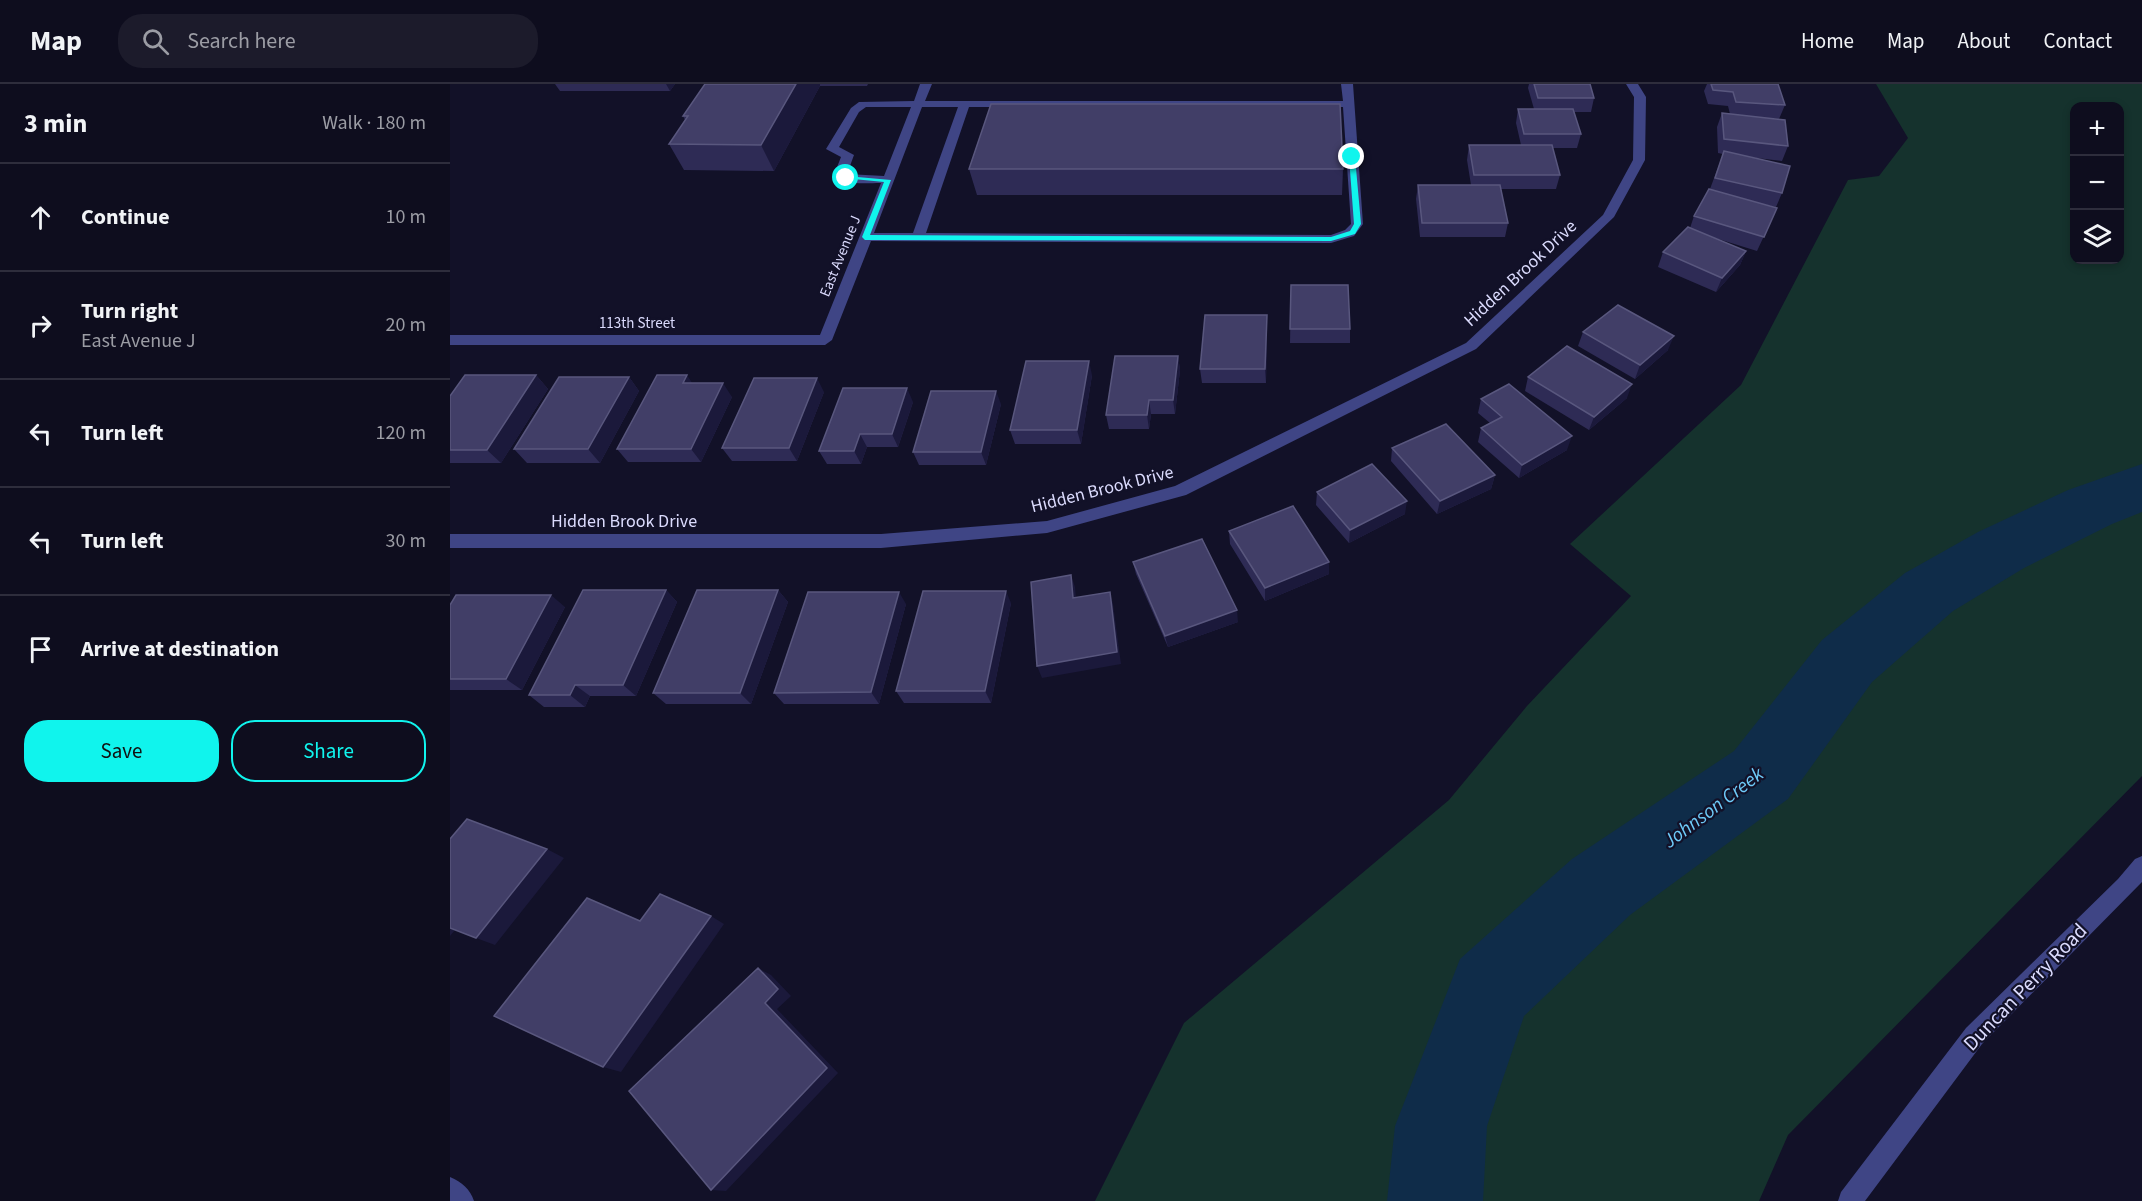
<!DOCTYPE html>
<meta charset="utf-8">
<style>
:root{--surface:#0e0d1e;--page:#1c1b2b;--text:#f1f3f6;--muted:#9b9ca4;--line:#2e2d3c;--accent:#10f4ed}
body{margin:0;font-family:"Source Sans 3",sans-serif;background:var(--page);color:var(--text)}
.controls{position:absolute;right:18px;top:18px;display:grid;overflow:hidden;border-radius:12px;box-shadow:0 3px 9px #0003}
.controls button{width:54px;height:54px;display:grid;place-items:center;padding:0;border:0;border-bottom:2px solid var(--line);background:var(--surface);color:var(--text);font:30px sans-serif}
.stop{position:absolute;width:18px;height:18px;margin:-14px;border:4px solid #10f4ed;border-radius:50%;background:#fff}
.stop.end{background:#10f4ed;border-color:#fff;box-shadow:0 2px 6px #0008}
.list{margin:0;padding:0;list-style:none}
h2{display:flex;justify-content:space-between;align-items:center;height:78px;margin:0;padding:0 24px;font-size:26px}
h2 small{font-size:20px;font-weight:400;color:var(--muted)}
.list li{display:grid;grid-template-columns:39px 1fr auto;gap:18px;align-items:center;box-sizing:border-box;height:108px;padding:0 24px;border-top:2px solid var(--line)}
.list b{display:block;font-size:22px;white-space:nowrap}
.list p{margin:0;font-size:20px;white-space:nowrap;color:var(--muted)}
.list em{font-size:20px;font-style:normal;color:var(--muted)}
.actions{display:flex;gap:12px;padding:18px 24px}
.actions a{flex:1;padding:14px 0;border:2px solid var(--accent);border-radius:24px;text-align:center;font-size:21px;color:var(--accent)}
.actions .main{background:var(--accent);color:#111}
.icon{flex:none;width:33px;height:33px;fill:none;stroke:currentColor;stroke-width:2;stroke-linecap:round;stroke-linejoin:round}
.map{position:relative;flex:none;width:1692px;height:1117px;overflow:hidden}
header{display:flex;align-items:center;gap:36px;box-sizing:border-box;height:84px;padding:0 30px;background:var(--surface);border-bottom:2px solid var(--line)}
header strong{font-size:28px}
nav{display:flex;gap:33px;margin-inline-start:auto;font-size:21px}
.search{width:420px;height:54px;background:var(--page);display:flex;align-items:center;gap:15px;box-sizing:border-box;padding:0 21px;border-radius:24px;color:var(--muted);font-size:22px}
main{display:flex}
aside{flex:1;background:var(--surface)}
.map>svg:first-child{display:block}
.green{fill:#15322d;fill-rule:evenodd}
.lines{fill:none;stroke-linecap:round;stroke-linejoin:round}
.river{fill:#0f2c49;fill-rule:evenodd}
.minor{fill:#3f4585;fill-rule:evenodd}
.wall{fill:#2e2b55}
.shaded-wall{fill:#1b193b}
.building{fill:#413e67;stroke:#59577e;stroke-width:1.5}
.route{fill:#10f4ed}
.labels{text-anchor:middle;stroke-width:4.5;stroke-linejoin:round;paint-order:stroke}
.far-street-label{font-size:15px;fill:#dbdbfd;stroke:#121128}
.street-label{font-size:18px;fill:#dbdbfd;stroke:#121128}
.water-label{font-size:20px;font-style:italic;fill:#6ecaf8;stroke:#121128}
.near-street-label{font-size:21px;fill:#dbdbfd;stroke:#121128}
</style>
<header>
<strong>Map</strong>
<div class="search"><svg class="icon" aria-label="search" viewBox="0 0 24 24"><circle cx="10" cy="10" r="6"/><path d="M15 15l6 6"/></svg>Search here</div>
<nav><a>Home</a><a>Map</a><a>About</a><a>Contact</a></nav>
</header>
<main>
<aside>
<h2>3 min<small>Walk · 180 m</small></h2>
<ul class="list">
<li><svg class="icon" aria-label="ahead" viewBox="0 0 24 24"><path d="M12 20V5M6 11l6-6 6 6"/></svg><div><b>Continue</b></div><em>10 m</em></li>
<li><svg class="icon" aria-label="right" viewBox="0 0 24 24"><path d="M7 20v-9h11M14 6l5 5-5 5"/></svg><div><b>Turn right</b><p>East Avenue J</p></div><em>20 m</em></li>
<li><svg class="icon" aria-label="left" viewBox="0 0 24 24"><path d="M17 20v-9H6M10 6l-5 5 5 5"/></svg><div><b>Turn left</b></div><em>120 m</em></li>
<li><svg class="icon" aria-label="left" viewBox="0 0 24 24"><path d="M17 20v-9H6M10 6l-5 5 5 5"/></svg><div><b>Turn left</b></div><em>30 m</em></li>
<li><svg class="icon" aria-label="arrive" viewBox="0 0 24 24"><path d="M6 21V4h12l-3 4 3 4H6"/></svg><div><b>Arrive at destination</b></div></li>
</ul>
<div class="actions"><a class="main">Save</a><a>Share</a></div>
</aside>
<div class="map">
<svg width="1692" height="1117" viewBox="0 0 1692 1117">
<rect width="100%" height="100%" fill="#121128"/>
<!-- green -->
<path class="green" d="M1426,0H1692V692L1338,1051L1309,1117H645L734,939L999,716L1077,622L1181,512L1120,460L1291,301L1398,96L1429,92L1458,54ZM1624,22H1670V176H1624Z"/>
<g class="lines">
<!-- river -->
<path class="river" d="M1692,380V428L1662,440L1574,484L1503,527L1422,598L1338,715L1180,831L1074,932L1037,1042L1033,1117H937L945,1042L1010,875L1122,775L1284,667L1372,556L1455,489L1528,448L1618,406Z"/>
<!-- minor -->
<path class="minor" d="M470,0H482L475,17H893L891,0H903L913,140L904,152L881,159L421,157L382,256L375,261H0V251H370L431,99C416,99 395,102 384,91L391,73L376,65L401,24L409,18L464,17ZM416,23H461L434,92L397,90L404,71L389,63L409,28ZM472,23H508L463,149H424ZM519,23H893L901,140L895,146L881,151L476,149Z
M1176,0H1188L1196,13L1195,76L1164,133L1026,265L736,411L597,449L431,464H0V450H431L597,437L725,402L1016,259L1153,131L1183,76L1184,13Z
M1692,772V798L1532,960L1415,1117H1388L1391,1108L1516,944L1668,795L1685,775Z
M0,1093C12,1098 20,1105 24,1117H0Z"/>
</g>
<!-- wall -->
<path class="wall" d="M105,0H225L220,7H110Z
M255,0H418L417,2H370L324,87L234,86L219,60L235,36L233,32Z
M1079,0H1140L1144,14L1141,28H1124L1131,50L1127,64H1102L1110,91L1106,105H1051L1058,139L1055,153H970L966,115L968,101H1021L1017,76L1019,61H1071L1066,39L1068,25H1084L1078,4Z
M1257,0H1328L1335,21L1329,35L1318,34L1338,62L1332,77L1298,73L1332,109L1326,123L1313,120L1327,124L1307,167L1265,154L1296,167L1290,181L1266,208L1208,183L1213,168L1240,144L1244,132L1260,105L1273,70L1268,69L1267,43L1272,29L1280,30L1278,22L1258,20L1254,7Z
M519,85H893L892,111H527Z
M841,201L900,245V259H840Z
M817,231L816,299H752L750,285Z
M1133,248L1218,266L1185,295L1128,262Z
M728,272L730,286L725,330H701L699,345H659L656,331Z
M86,291L98,305L51,379H0V312Z
M642,291L631,360H565L560,346Z
M179,293L189,307L150,379H77L64,365Z
M1078,293L1177,314L1139,346L1075,307Z
M243,299L282,313L251,378H178L167,365Z
M374,308L347,377H282L272,364Z
M1031,315L1117,366L1069,394L1028,358L1031,344L1040,339L1028,329Z
M463,318L448,363H417L411,380H377L369,367Z
M551,320L536,381H469L463,368Z
M942,364L1045,391L1041,405L987,430L941,377Z
M867,408L955,430L899,459L866,421Z
M779,447L879,478V490L815,517L780,460Z
M683,478L788,538L718,563L686,490Z
M216,506L227,518L186,612H140L135,623H94L79,611Z
M328,506L338,518L301,620H216L203,609Z
M561,519L541,619H454L446,607Z
M456,520L429,620H334L324,609Z
M0,521L115,523L72,606H0Z"/>
<!-- shaded-wall -->
<path class="shaded-wall" d="M216,0H225L220,7Z
M346,0H370V2L324,87L311,61Z
M1296,167L1290,181L1266,208L1272,194Z
M817,231V245L816,299L815,285Z
M1224,252L1218,266L1185,295L1190,281Z
M728,272L730,286L725,330L723,316Z
M639,277L642,291L631,360L627,346Z
M86,291L98,305L51,379L37,366Z
M237,291L246,305L233,299Z
M179,293L189,307L150,379L138,365Z
M367,294L374,308L347,377L339,364Z
M273,299L282,313L251,378L241,365Z
M1182,300L1177,314L1139,346L1144,333Z
M457,304L463,318L448,363L442,350Z
M546,307L551,320L536,381L531,368Z
M699,316L701,330L699,345L697,331Z
M410,350L417,363L411,380L404,367Z
M1122,352L1117,366L1069,394L1072,381Z
M1045,391L1041,405L987,430L990,417Z
M957,417L955,430L899,459L900,446Z
M879,478V490L815,517V504Z
M621,491L625,503L627,526L623,514Z
M216,506L227,518L186,612L173,601Z
M328,506L338,518L301,620L290,609Z
M556,507L561,519L541,619L535,607Z
M449,508L456,520L429,620L421,608Z
M660,508L663,520L671,580L592,594L587,582Z
M101,511L115,523L72,606L56,595Z
M787,526L788,538L718,563L715,552Z
M125,601L140,612L135,623L120,611Z
M97,765L114,774L45,861L26,854Z
M261,832L274,840L171,988L153,983Z
M0,844L5,846L0,852Z
M308,884L321,891L341,912L327,925L388,989L276,1107L261,1106Z"/>
<!-- building -->
<path class="building" d="M255,0H346L311,61L219,60L238,32H233Z
M1084,0H1140L1144,14H1088Z
M1261,0H1328L1335,21L1286,18L1283,8L1263,6Z
M541,20H890L893,85H519Z
M1068,25H1123L1131,50H1074Z
M1272,29L1335,36L1338,62L1274,55Z
M1019,61H1102L1110,91H1024Z
M1274,67L1340,82L1332,109L1265,94Z
M968,101H1050L1058,139H972Z
M1259,105L1327,124L1314,153L1244,132Z
M1238,143L1296,167L1272,194L1213,168Z
M841,201H898L900,245H840Z
M1168,221L1224,252L1190,281L1133,248Z
M755,231H817L815,285H750Z
M1117,262L1182,300L1144,333L1078,293Z
M665,272H728L723,316H699L697,331H656Z
M576,277H639L627,346H560Z
M15,291H86L37,366H0V312Z
M207,291H237L233,299H273L241,365H167Z
M109,293H179L138,365H64Z
M304,294H367L339,364H272Z
M1059,300L1122,352L1072,381L1031,344L1052,333L1031,315Z
M393,304H457L442,350H410L404,367H369Z
M481,307H546L531,368H463Z
M996,340L1045,391L990,417L942,364Z
M922,380L957,417L900,446L867,408Z
M843,422L879,478L815,504L779,447Z
M752,455L787,526L715,552L683,478Z
M621,491L623,514L660,508L667,568L587,582L581,498Z
M133,506H216L173,601H125L120,611H79Z
M247,506H328L290,609H203Z
M473,507H556L535,607H446Z
M358,508H449L421,608L324,609Z
M6,511H101L56,595H0V521Z
M17,735L97,765L26,854L0,844V755Z
M210,810L261,832L153,983L44,932L137,814L190,837Z
M308,884L328,905L315,919L377,984L261,1106L179,1007Z"/>
<!-- route -->
<path class="route" d="M902,71L905,73L911,140L905,150L881,157L415,156L412,153L434,98L393,94L396,92L441,96L420,151L881,153L900,147L904,140L899,73Z"/>
<g class="labels">
<!-- far-street labels -->
<g class="far-street-label">
<text transform="translate(390 172) rotate(-68)" y="5">East Avenue J</text>
<text x="187" y="244">113th Street</text>
</g>
<!-- street labels -->
<g class="street-label">
<text transform="translate(1070 189) rotate(-43)" y="6">Hidden Brook Drive</text>
<text transform="translate(652 405) rotate(-14)" y="6">Hidden Brook Drive</text>
<text x="174" y="443">Hidden Brook Drive</text>
</g>
<!-- water labels -->
<g class="water-label">
<text transform="translate(1263 723) rotate(-37)" y="7">Johnson Creek</text>
</g>
<!-- near-street labels -->
<g class="near-street-label">
<text transform="translate(1575 903) rotate(-46)" y="7">Duncan Perry Road</text>
</g>
</g>
</svg>
<div class="controls">
<button>+</button>
<button>−</button>
<button><svg class="icon" aria-label="layers" viewBox="0 0 24 24"><path d="M12 4l9 5-9 5-9-5zM3 14l9 5 9-5"/></svg></button>
</div>
<div class="stop" style="left:396px;top:94px"></div>
<div class="stop end" style="left:902px;top:73px"></div>
</div>
</main>
